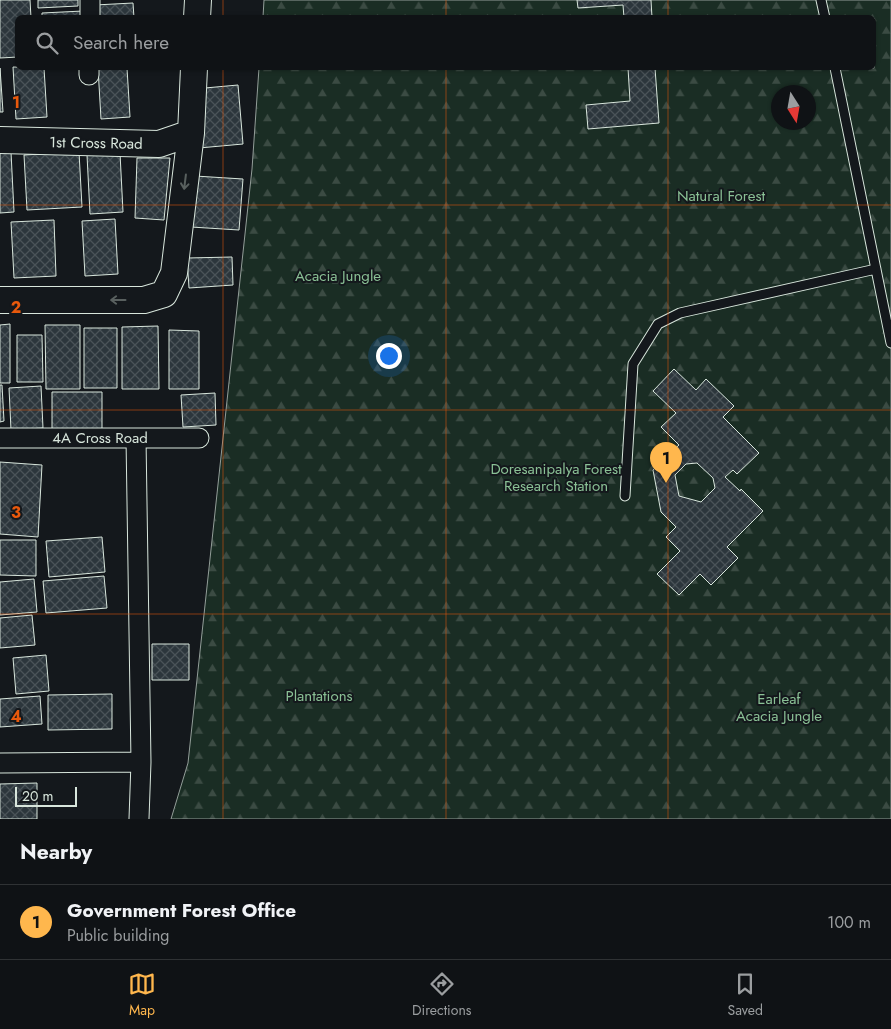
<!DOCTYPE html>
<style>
:root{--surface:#0f1215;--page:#1d2022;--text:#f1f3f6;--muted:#9b9ea0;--line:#2f3234;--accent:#ffb74d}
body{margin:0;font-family:Jost,sans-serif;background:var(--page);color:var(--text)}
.compass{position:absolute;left:771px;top:85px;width:45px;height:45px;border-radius:50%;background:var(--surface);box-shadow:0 1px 4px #0004;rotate:169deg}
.scale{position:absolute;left:15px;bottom:12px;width:62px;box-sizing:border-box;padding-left:5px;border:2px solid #d8e6dc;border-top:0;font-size:14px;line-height:18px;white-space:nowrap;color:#d8e6dc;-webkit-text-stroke:4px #14181c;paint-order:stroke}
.you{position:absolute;left:388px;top:355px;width:18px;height:18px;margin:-12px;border:4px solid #fff;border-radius:50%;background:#1a73e8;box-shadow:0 0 0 8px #1a73e833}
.badge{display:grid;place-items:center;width:32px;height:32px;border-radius:50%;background:var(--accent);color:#111;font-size:16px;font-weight:700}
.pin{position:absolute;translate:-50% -41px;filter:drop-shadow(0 1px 2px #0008)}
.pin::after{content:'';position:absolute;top:26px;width:18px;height:15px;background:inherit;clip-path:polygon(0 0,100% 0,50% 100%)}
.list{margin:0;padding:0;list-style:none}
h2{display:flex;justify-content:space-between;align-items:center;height:65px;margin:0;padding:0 20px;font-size:21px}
h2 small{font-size:16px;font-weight:400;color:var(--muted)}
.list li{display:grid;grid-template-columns:32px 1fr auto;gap:15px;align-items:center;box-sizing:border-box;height:75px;padding:0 20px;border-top:1px solid var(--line)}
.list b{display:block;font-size:19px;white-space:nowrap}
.list p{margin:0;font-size:16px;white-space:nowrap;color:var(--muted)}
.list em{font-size:16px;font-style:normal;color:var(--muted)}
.icon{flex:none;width:28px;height:28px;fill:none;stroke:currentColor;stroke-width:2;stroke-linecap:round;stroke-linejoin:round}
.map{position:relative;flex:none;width:891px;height:819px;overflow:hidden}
.search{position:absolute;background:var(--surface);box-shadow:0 1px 4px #0004;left:15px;right:15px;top:15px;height:55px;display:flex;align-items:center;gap:12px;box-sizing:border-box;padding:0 18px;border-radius:8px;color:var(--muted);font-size:19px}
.sheet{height:140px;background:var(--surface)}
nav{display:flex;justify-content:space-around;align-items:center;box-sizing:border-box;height:70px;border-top:1px solid var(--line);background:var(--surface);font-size:14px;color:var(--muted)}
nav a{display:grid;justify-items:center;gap:2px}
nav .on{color:var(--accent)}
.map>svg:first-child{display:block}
.forest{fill:url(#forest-firs);stroke:#939e99;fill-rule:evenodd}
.building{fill:url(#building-cross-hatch);stroke:#d8e6dc;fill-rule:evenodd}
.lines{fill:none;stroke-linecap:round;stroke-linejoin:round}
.lane-casing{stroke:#d8e6dc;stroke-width:11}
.street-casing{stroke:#d8e6dc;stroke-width:21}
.secondary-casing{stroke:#d8e6dc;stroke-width:28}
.lane{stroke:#14181c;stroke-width:9}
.street{stroke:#14181c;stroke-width:19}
.secondary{stroke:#14181c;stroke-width:26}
.oneway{stroke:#59605f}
.grid{fill:none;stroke:#e8590c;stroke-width:1;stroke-opacity:0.55}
.labels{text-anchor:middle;stroke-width:4;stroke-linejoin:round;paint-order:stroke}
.street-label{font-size:15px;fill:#d8e6dc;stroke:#14181c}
.park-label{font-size:15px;fill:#8ac095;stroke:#14181c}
.grid-label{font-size:16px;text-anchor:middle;font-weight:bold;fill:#e8590c;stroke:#14181c;stroke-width:4;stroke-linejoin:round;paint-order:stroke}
</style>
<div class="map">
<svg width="891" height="819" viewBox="0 0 891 819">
<defs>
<pattern id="forest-firs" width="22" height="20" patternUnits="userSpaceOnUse" patternTransform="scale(1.25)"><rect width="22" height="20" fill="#1a2d24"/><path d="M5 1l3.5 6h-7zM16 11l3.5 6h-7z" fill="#3b4b43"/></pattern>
<pattern id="building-cross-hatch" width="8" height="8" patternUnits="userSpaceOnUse" patternTransform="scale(1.25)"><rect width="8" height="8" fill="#2c363c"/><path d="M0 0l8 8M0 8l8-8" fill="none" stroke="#4a5358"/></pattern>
</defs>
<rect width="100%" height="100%" fill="#14181c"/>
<!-- forest -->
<path class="forest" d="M264,0H891V819H171L188,763L252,169L259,68H874V18L263,17ZM778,92H808V122H778Z"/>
<!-- building -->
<path class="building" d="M0,0H30L31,18H18V57L0,58Z
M38,0H78V6L38,8Z
M577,0H651L652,18H624L623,5L578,8Z
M133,3L134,18H96L95,5Z
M83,11V18H42V13Z
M13,67L44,68L47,117L16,119Z
M0,68L3,112H0Z
M98,68H127L130,117L101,119Z
M628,68H655L659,123L588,129L586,105L630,101Z
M238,85L243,144L199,148L194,89Z
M11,152L14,212L0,213V153Z
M79,152L82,207L27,210L24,155Z
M120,153L123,212L90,214L87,155Z
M137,158H170L164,220L135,218Z
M195,176L243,179L239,230L191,227Z
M115,219L118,274L85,276L82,221Z
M54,220L56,276L14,278L11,222Z
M232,257L233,285L189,288L187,258Z
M10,324V383H0V325Z
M45,325H80V389H46Z
M158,326L159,389H122V327Z
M84,328H117V388H84Z
M169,330L199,331V389H169Z
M17,335H42L43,382H17Z
M674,369L696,390L706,379L734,406L723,417L759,453L737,474L733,470L725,477L740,491L741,489L763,511L727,547L738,558L711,585L700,574L679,595L657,574L680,551L666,537L676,527L661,512L653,470L679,445L661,427L676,413L653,391ZM697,463L713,478L715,488L701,502L679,496L675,475L686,464Z
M0,385H2L4,421L0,422Z
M41,386L43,428L11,430L9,388Z
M52,392H102V429H52Z
M215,393L216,425L183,427L181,395Z
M0,462L42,465L38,537L0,534Z
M102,537L105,572L49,577L46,541Z
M0,540H36V576L0,575Z
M104,576L107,608L46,613L43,581Z
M34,579L37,612L0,615V582Z
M32,615L35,645L0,648V618Z
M152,644H189V680H152Z
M46,655L49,691L16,694L13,658Z
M112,694V729L48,730V695Z
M40,696L42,724L0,727V699Z
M37,783V819H0V784Z"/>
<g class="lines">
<defs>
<path id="lane" d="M821,0L825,18
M835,68L891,343
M625,496L633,364L658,324L680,313L876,269"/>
<path id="street" d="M90,18V0
M89,75V68
M0,438H199
M136,438L141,762L139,819
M0,763L141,762"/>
<path id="secondary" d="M197,18L198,0
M0,140L159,144L191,133
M0,300H144L164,294L174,273L191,133L194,68"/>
</defs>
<!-- lane casing -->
<use href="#lane" class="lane-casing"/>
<!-- street casing -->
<use href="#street" class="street-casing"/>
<!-- secondary casing -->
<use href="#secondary" class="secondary-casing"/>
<!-- lane -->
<use href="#lane" class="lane"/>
<!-- street -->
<use href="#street" class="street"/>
<!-- secondary -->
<use href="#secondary" class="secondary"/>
</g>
<!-- one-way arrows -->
<defs><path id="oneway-shaft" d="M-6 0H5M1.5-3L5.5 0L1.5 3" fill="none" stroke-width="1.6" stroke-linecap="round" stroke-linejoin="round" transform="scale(1.25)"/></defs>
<g class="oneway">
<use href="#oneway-shaft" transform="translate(185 182) rotate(97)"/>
<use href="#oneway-shaft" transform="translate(118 300) rotate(-180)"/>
</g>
<!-- grid -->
<path class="grid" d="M223,0V18M446,0V18M668,0V18M223,68V819M446,68V819M668,68V819M0,205H891M0,410H891M0,614H891"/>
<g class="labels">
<!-- street labels -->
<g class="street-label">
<text transform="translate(96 143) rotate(1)" y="5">1st Cross Road</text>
<text x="100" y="443">4A Cross Road</text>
</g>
<!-- park labels -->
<g class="park-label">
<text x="721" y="201">Natural Forest</text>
<text x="338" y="281">Acacia Jungle</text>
<text x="556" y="474">Doresanipalya Forest<tspan x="556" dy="17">Research Station</tspan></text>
<text x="319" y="701">Plantations</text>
<text x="779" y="704">Earleaf<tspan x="779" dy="17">Acacia Jungle</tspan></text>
</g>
</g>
<g class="grid-label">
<text x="16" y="108">1</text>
<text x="16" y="313">2</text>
<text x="16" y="518">3</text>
<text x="16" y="722">4</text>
</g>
</svg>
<svg class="compass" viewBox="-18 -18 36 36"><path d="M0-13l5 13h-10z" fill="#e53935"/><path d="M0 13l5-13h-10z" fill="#9b9ea0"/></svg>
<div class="scale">20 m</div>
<div class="you"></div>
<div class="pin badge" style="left:666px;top:483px">1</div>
<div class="search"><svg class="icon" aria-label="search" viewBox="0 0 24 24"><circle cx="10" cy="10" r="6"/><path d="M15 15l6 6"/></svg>Search here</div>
</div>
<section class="sheet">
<h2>Nearby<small></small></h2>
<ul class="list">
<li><span class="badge">1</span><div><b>Government Forest Office</b><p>Public building</p></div><em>100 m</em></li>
</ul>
</section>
<nav>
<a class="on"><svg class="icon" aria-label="map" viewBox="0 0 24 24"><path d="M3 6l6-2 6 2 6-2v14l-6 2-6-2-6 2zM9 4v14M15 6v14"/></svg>Map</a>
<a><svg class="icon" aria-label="directions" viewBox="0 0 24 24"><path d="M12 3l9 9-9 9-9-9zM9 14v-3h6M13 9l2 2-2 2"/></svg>Directions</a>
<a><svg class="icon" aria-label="saved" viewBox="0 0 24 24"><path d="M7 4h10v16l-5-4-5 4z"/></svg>Saved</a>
</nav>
